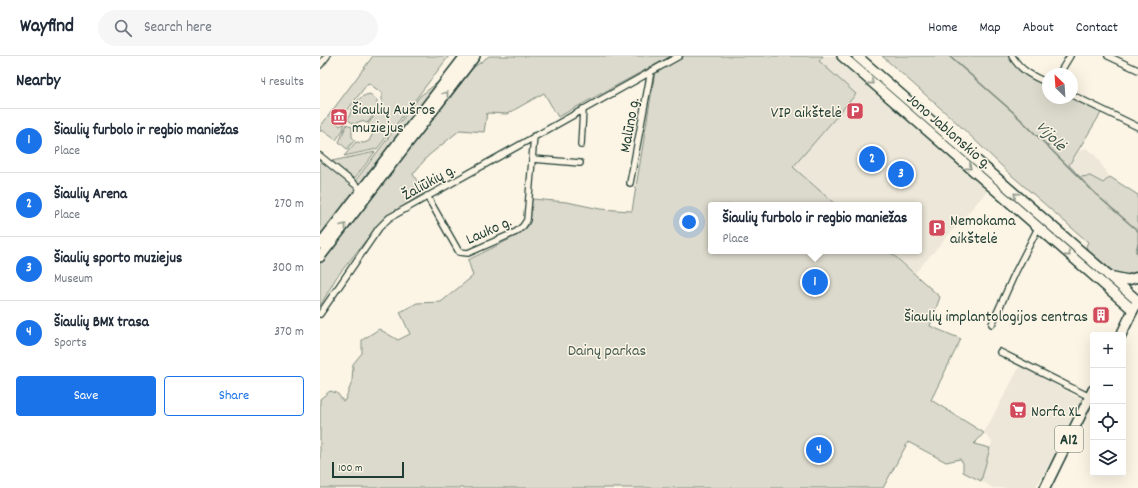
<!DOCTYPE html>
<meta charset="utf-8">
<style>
:root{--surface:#fff;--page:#f6f6f7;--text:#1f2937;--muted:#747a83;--line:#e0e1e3;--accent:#1a73e8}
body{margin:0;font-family:Dekko,sans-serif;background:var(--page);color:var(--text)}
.controls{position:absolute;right:12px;bottom:12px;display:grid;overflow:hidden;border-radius:4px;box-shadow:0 4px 16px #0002}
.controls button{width:36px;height:36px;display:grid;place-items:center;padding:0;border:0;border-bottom:1px solid var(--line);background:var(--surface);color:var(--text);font:20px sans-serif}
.compass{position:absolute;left:722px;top:12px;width:36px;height:36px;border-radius:50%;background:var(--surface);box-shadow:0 4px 16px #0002;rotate:335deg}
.scale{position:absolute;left:12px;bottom:10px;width:72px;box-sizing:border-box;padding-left:4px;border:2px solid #1f3d34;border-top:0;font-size:11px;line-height:14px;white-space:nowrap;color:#1f3d34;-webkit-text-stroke:3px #fcf5e5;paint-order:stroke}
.you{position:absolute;left:369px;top:166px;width:14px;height:14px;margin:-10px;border:3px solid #fff;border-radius:50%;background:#1a73e8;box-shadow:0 0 0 6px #1a73e833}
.badge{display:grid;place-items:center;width:26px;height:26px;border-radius:50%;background:var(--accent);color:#fff;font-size:13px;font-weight:700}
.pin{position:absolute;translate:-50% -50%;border:2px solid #fff;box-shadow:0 1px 4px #0006}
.popup{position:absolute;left:388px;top:146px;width:214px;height:52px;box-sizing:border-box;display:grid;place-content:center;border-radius:4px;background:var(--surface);filter:drop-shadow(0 1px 3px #0005);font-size:13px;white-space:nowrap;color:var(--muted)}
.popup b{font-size:15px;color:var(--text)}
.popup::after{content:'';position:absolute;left:50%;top:100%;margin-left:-8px;border:8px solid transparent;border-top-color:var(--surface)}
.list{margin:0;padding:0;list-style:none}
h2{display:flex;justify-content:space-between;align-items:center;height:52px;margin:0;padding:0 16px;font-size:17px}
h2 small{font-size:13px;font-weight:400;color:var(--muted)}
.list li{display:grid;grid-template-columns:26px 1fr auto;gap:12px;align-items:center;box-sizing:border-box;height:64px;padding:0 16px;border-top:1px solid var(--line)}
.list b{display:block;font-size:15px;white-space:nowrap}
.list p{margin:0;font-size:13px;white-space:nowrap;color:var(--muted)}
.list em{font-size:13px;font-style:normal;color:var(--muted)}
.actions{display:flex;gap:8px;padding:12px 16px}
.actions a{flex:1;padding:9px 0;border:1px solid var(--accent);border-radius:4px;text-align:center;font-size:14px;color:var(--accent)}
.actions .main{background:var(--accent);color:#fff}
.icon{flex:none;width:22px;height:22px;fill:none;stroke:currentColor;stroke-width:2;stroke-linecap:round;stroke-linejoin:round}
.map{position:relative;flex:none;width:818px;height:432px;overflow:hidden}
header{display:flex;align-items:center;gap:24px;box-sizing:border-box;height:56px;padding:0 20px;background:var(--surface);border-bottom:1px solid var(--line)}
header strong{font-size:19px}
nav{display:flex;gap:22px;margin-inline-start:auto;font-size:14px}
.search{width:280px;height:36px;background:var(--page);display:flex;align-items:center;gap:10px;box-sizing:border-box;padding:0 14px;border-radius:22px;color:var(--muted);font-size:15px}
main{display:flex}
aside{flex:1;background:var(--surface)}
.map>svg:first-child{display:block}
.built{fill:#ece7d8}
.green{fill:#dcdacc;stroke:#7e8c80}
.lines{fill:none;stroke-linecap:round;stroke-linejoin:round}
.stream{stroke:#758479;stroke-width:1.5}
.minor-casing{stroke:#1f3d34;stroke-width:8}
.primary-casing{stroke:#1f3d34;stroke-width:12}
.trunk-casing{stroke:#1f3d34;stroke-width:12}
.minor{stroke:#fcf5e5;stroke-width:5.5}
.primary{stroke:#fcf5e5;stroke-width:9}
.trunk{stroke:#fcf5e5;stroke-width:9}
.oneway{stroke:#8e998c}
.labels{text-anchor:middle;stroke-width:3;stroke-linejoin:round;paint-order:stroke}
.shield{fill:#fcf5e5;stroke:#617469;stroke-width:1}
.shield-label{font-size:15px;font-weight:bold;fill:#1f3d34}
.poi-label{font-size:16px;fill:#1f3d34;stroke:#fcf5e5;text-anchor:start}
.street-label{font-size:16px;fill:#1f3d34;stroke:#fcf5e5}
.park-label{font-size:16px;fill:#455c52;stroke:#fcf5e5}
.water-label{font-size:17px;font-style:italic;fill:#435a51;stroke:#fcf5e5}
</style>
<header>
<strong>Wayfind</strong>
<div class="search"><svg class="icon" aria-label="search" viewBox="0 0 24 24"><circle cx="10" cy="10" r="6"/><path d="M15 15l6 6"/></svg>Search here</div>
<nav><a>Home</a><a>Map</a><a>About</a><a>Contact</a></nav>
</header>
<main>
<aside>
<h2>Nearby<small>4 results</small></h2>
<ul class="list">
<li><span class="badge">1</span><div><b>Šiaulių furbolo ir regbio maniežas</b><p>Place</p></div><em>190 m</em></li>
<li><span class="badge">2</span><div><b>Šiaulių Arena</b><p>Place</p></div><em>270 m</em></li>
<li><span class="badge">3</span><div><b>Šiaulių sporto muziejus</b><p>Museum</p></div><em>300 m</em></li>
<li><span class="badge">4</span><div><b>Šiaulių BMX trasa</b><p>Sports</p></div><em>370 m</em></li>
</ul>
<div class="actions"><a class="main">Save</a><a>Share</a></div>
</aside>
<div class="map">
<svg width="818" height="432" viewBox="0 0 818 432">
<rect width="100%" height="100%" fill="#fcf5e5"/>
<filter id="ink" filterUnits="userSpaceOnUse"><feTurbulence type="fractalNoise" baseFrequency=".025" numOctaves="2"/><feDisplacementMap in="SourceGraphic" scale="8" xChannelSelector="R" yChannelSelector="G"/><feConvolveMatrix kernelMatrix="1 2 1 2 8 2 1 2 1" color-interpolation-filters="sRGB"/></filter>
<g filter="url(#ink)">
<!-- built -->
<path class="built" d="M503,0H517L670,132L595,217L569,195H599V149H516L473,111L536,38L498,5Z
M766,92L774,98L790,121L783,127L770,120L760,121L749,109L759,95Z
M700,310L763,344L736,398L715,432H673L661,425L672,386L664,377Z"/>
<!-- green -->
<path class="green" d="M53,0H129L57,93L24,100L36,86L44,87L49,85L53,77L48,68L62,48V37L48,27L26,56L25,57L20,54L13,63L20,70L25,67L23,74L16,84L2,74L0,76V71Z
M169,0H351L238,61L224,37L187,58L167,57L164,76L140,74L108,100L93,118L104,137L62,164L16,222L0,250V208L153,12Z
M364,0H503L499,5L536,38L473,111L516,149H391V195H569L620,241L610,270L641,283L611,344L664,377L654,388L670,392L661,425L643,416V407L640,403L626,406L588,386L563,432H0V343L10,335L17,337L23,345L25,344L32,326L33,308L42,297V284L59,273L78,284L90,278L80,256L97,247L121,246L153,220L148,204C159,198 203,179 208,170C212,162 211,152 212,143L247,146L280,153L312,155L335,16Z
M526,0H533L719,164L691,144Z
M562,0H692L698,10L728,27V42H752L783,54L749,109L760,121L770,120L783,127L790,121L818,139V216L813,221L797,218L768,195L766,190L768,186L689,117L636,66Z
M117,27L115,33L44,125L39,127L36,124L100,40Z
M50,38L57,44C58,54 53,61 47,67L41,65L34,68L28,64C31,52 37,40 50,38Z
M27,68L32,71V81L35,84L27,93L19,86Z
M55,96L34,123L12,105Z
M3,105L36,131L37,135L0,183V106Z"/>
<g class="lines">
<!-- stream -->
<path class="stream" d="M629,0L693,56L780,142L818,175
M816,196L818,188"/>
<defs>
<path id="minor" d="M692,0C701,15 712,20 728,27
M788,0L818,14
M0,9L7,0
M739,18L750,0
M752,39L818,71
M261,89L263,53
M0,100L42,134
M213,103L260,107
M310,127L331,15
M107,140L139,196L148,197L196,176L203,170L207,164L214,80
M0,258L59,172L69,162L359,0
M672,268L695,217L718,172
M680,296L770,341"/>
<path id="primary" d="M522,0L813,254
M537,0L818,245
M0,188L145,0
M0,201L155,0"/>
<path id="trunk" d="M789,220L808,224L818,221
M801,279L818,244
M725,432L773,334"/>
</defs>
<!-- minor casing -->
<use href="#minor" class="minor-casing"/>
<!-- primary casing -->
<use href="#primary" class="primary-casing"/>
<!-- trunk casing -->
<use href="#trunk" class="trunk-casing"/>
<!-- minor -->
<use href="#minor" class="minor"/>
<!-- primary -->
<use href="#primary" class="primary"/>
<!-- trunk -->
<use href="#trunk" class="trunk"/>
</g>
<!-- one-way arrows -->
<defs><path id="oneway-chevron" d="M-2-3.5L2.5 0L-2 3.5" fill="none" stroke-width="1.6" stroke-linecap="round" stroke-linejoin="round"/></defs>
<g class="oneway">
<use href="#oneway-chevron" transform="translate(551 26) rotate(40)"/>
<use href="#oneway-chevron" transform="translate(126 38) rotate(-52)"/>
<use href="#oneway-chevron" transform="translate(649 111) rotate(41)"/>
<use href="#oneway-chevron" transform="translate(696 139) rotate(-138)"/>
<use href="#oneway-chevron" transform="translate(24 170) rotate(-52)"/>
<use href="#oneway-chevron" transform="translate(748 198) rotate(41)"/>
</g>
</g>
<!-- icons -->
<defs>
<symbol id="parking-square" viewBox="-11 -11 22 22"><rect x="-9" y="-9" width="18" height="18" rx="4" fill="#d1495b" stroke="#fcf5e5"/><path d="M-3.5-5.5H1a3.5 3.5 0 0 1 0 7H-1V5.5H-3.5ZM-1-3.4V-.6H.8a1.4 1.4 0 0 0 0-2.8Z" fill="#fff"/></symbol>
<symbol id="museum-square" viewBox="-11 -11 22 22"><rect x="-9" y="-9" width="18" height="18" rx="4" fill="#d1495b" stroke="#fcf5e5"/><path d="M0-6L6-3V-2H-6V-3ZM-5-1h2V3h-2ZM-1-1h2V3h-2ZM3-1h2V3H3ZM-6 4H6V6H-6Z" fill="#fff"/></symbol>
<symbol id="building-square" viewBox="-11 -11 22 22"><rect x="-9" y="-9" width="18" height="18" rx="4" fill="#d1495b" stroke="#fcf5e5"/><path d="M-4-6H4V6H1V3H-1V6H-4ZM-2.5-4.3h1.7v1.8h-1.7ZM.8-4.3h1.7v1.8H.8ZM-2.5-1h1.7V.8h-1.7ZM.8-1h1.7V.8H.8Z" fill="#fff"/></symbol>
<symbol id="supermarket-square" viewBox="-11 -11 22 22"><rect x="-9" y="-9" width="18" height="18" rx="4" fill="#d1495b" stroke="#fcf5e5"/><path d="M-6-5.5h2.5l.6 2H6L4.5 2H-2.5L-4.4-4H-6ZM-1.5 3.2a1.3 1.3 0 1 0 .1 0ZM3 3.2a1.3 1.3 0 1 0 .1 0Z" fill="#fff"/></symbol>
</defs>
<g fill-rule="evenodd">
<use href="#parking-square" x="525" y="45" width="20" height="20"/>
<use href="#museum-square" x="9" y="51" width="20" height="20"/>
<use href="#parking-square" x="607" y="162" width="20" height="20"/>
<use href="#building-square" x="771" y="249" width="20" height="20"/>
<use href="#supermarket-square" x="688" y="344" width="20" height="20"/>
</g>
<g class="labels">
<!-- shield labels -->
<rect class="shield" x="735" y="370" width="28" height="26" rx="3"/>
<g class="shield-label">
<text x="749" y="388">A12</text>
</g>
<!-- poi labels -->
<g class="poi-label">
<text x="32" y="58">Šiaulių Aušros<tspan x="32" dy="18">muziejus</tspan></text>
<text x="522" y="61" text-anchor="end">VIP aikštelė</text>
<text x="630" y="169">Nemokama<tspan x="630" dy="18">aikštelė</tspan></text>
<text x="768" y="265" text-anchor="end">Šiaulių implantologijos centras</text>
<text x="711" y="360">Norfa XL</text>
</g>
<!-- street labels -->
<g class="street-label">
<text transform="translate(308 69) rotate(-80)" y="6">Malūno g.</text>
<text transform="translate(630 74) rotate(41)" y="6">Jono Jablonskio g.</text>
<text transform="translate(108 125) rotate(-29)" y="6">Žaliūkių g.</text>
<text transform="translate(168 173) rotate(-24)" y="6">Lauko g.</text>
</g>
<!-- park labels -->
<g class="park-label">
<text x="287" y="299">Dainų parkas</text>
</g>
<!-- water labels -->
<g class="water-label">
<text transform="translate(732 79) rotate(45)" y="6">Vijolė</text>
</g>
</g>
</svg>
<div class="controls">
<button>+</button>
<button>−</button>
<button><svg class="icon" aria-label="locate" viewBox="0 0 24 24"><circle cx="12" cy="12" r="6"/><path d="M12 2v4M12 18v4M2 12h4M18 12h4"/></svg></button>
<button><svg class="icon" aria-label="layers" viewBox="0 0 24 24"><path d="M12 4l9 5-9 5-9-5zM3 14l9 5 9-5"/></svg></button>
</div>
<svg class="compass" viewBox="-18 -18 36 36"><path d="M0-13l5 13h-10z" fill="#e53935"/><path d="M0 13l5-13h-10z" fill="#747a83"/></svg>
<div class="scale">100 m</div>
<div class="you"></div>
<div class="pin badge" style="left:495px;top:226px">1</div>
<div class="popup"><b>Šiaulių furbolo ir regbio maniežas</b>Place</div>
<div class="pin badge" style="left:552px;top:103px">2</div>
<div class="pin badge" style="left:581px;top:118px">3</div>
<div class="pin badge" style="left:499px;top:394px">4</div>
</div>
</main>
